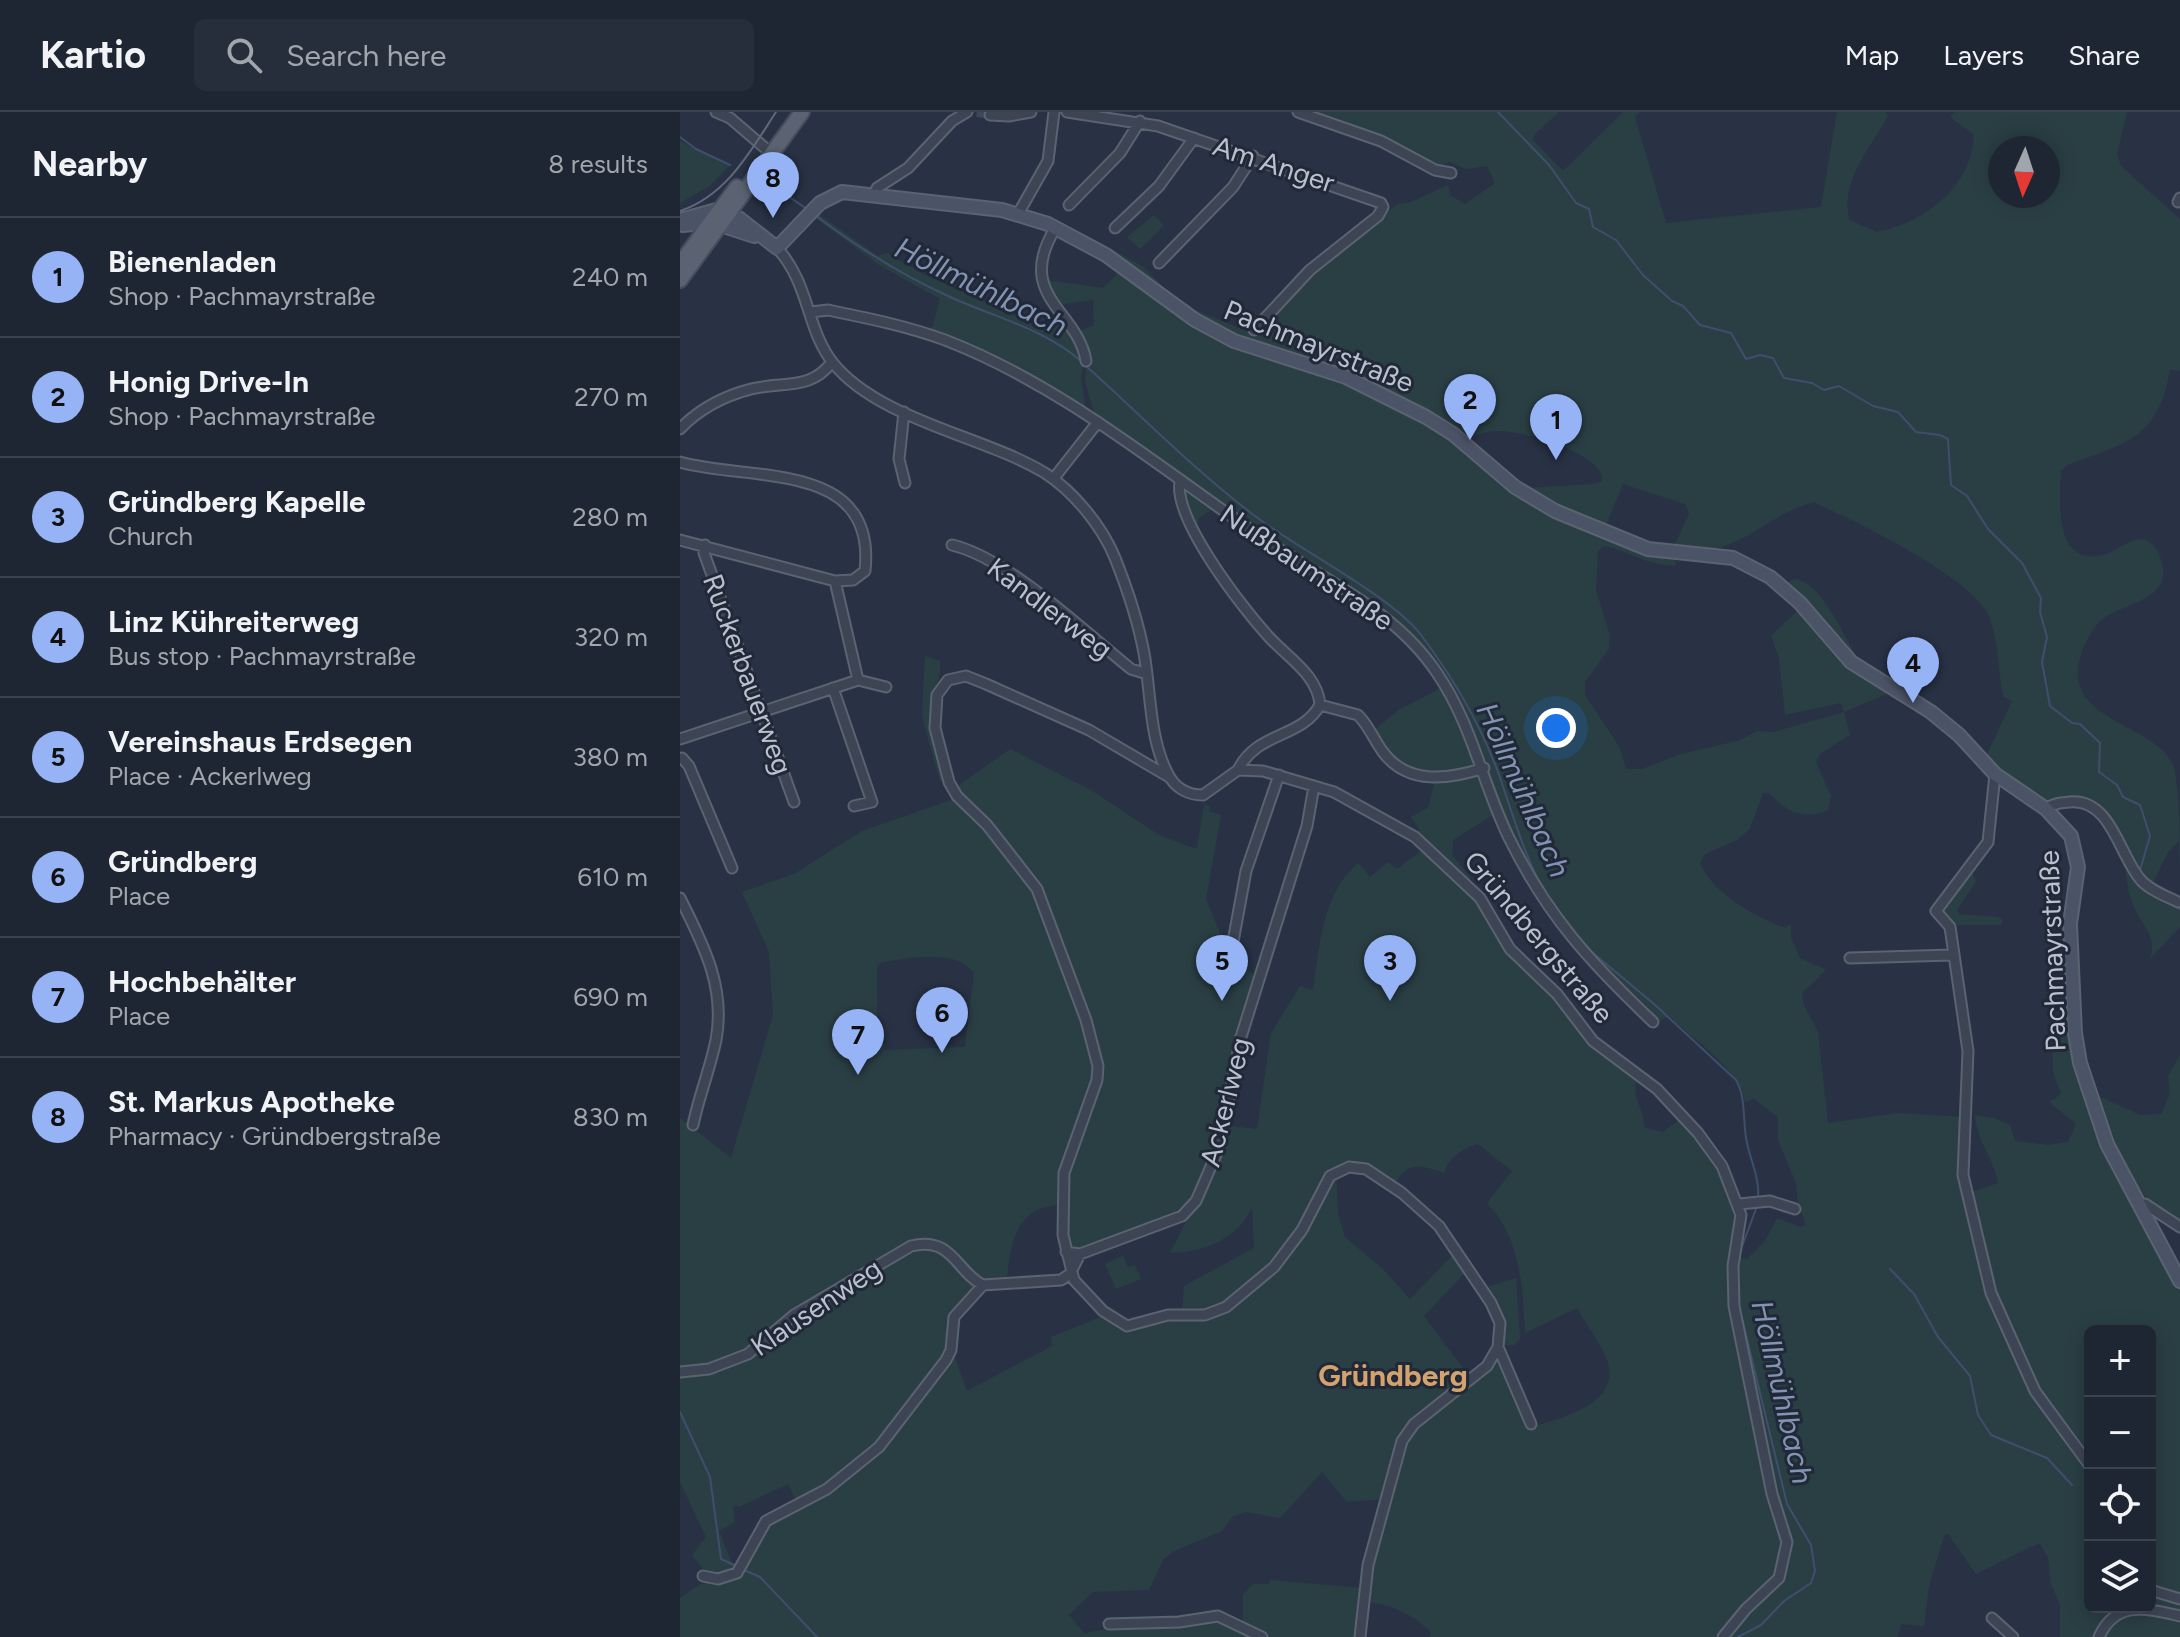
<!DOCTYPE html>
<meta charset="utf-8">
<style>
:root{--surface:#1e2633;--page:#262e3b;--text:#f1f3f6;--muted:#a1a5ac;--line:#3c434e;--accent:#96b3f6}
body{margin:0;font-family:Figtree,sans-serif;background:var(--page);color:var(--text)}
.controls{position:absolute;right:24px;bottom:24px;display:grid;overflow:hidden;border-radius:12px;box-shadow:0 4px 20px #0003}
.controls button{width:72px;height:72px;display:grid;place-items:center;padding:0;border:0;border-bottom:2px solid var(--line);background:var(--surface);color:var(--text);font:40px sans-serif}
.compass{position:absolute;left:1308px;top:24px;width:72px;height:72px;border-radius:50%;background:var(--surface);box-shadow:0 4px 20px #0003;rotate:183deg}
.you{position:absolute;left:876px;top:616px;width:28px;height:28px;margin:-20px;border:6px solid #fff;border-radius:50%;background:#1a73e8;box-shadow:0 0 0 12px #1a73e833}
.badge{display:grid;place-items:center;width:52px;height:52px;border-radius:50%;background:var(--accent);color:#111;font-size:26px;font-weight:700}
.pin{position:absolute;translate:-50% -66px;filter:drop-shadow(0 2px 4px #0008)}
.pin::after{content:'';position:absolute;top:42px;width:28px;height:24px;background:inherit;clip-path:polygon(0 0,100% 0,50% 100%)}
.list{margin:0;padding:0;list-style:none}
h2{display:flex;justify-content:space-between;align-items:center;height:104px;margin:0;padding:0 32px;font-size:34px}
h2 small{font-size:26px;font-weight:400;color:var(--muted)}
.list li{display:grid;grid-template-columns:52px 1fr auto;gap:24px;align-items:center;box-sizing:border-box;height:120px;padding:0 32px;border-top:2px solid var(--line)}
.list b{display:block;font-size:30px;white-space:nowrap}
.list p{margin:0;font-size:26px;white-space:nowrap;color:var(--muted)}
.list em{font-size:26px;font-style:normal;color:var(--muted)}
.icon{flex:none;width:44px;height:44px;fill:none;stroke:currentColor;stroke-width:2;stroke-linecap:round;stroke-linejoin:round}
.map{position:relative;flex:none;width:1500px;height:1525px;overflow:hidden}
header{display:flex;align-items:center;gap:48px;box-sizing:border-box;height:112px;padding:0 40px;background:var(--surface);border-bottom:2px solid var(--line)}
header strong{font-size:38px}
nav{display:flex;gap:44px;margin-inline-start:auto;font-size:28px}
.search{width:560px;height:72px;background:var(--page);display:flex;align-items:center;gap:20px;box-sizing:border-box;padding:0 28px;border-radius:12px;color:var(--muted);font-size:30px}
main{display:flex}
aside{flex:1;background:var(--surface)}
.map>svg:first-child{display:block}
.green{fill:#2a3f44;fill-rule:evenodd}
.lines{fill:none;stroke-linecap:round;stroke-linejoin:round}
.stream{stroke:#3f4e6c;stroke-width:2}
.street-tunnel{stroke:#3e4759;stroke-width:9;stroke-dasharray:9 4.5;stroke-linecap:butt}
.street-casing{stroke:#5b6271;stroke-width:13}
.secondary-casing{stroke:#5b6271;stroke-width:16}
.primary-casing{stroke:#464d5d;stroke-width:18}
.street{stroke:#3d4453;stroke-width:9}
.secondary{stroke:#4b5366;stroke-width:12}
.primary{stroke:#5b6373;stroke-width:14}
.tram{stroke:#5f687a;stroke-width:2}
.labels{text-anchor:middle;stroke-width:6;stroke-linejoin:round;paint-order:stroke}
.street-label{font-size:28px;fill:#bac0cd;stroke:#212939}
.water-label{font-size:30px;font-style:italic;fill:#8393b2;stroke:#212939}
.neighbourhood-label{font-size:30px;font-weight:bold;fill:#d4a36d;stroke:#212939}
</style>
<header>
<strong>Kartio</strong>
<div class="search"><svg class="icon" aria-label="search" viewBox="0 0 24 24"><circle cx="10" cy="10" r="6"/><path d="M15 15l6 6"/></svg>Search here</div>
<nav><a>Map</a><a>Layers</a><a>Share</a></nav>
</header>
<main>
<aside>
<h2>Nearby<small>8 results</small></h2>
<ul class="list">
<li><span class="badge">1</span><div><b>Bienenladen</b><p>Shop · Pachmayrstraße</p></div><em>240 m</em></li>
<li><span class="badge">2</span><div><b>Honig Drive-In</b><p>Shop · Pachmayrstraße</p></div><em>270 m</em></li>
<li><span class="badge">3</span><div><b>Gründberg Kapelle</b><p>Church</p></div><em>280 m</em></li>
<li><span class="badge">4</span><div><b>Linz Kühreiterweg</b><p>Bus stop · Pachmayrstraße</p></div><em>320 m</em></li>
<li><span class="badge">5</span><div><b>Vereinshaus Erdsegen</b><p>Place · Ackerlweg</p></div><em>380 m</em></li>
<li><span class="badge">6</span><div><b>Gründberg</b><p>Place</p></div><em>610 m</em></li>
<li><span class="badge">7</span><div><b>Hochbehälter</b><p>Place</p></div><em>690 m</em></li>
<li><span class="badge">8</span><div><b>St. Markus Apotheke</b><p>Pharmacy · Gründbergstraße</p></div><em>830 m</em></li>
</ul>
</aside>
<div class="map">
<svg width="1500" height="1525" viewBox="0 0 1500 1525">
<rect width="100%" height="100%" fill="#283244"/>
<!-- green -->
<path class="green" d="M633,0H879L855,22L853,28L883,59L943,0H960L955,5L986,111L1141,95L1157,0H1205L1208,4C1191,35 1158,72 1170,108L1197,120C1245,111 1292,74 1294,23L1270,5L1275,0H1447L1437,42L1441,54L1500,107V259L1490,258C1478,327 1446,331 1387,353L1381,359C1379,389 1374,459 1426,442C1446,435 1462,414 1478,440C1500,487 1448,489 1424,506C1409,517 1396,547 1398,566C1404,612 1478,615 1494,655C1500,685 1500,725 1500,758L1499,729L1488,740L1472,773L1463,766L1416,694C1397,682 1385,693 1366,692C1350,691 1316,659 1305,647L1332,589L1323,584C1318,558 1319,529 1309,504C1291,464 1176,410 1134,390C1079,405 1061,447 992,438L1009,402L1005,392L943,372L925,416L882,399L844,376L915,372L922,369V364C915,339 841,318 817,319C804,319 795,327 781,323L776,328C833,382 913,436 993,446L997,453C971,456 948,438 924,434L918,439L916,478L930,524L929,537L905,570V583L940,636L946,657H962L1001,642L1061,628L1077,619L1094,620L1164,600L1161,591L1105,603L1099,546L1091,524L1120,496L1170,554L1214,579L1164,600L1170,623L1140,642L1136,650L1151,684L1148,698C1123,709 1106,699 1089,681H1083L1070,717L1057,728L1025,742L1020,751C1032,781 1076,805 1105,816L1111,812V825L1120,846L1146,858L1122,881L1123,891L1138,920L1148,1011L1218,1001L1282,1005L1279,1048L1286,1082L1318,1071C1314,1046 1297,1030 1295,1003L1314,1006L1330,1013L1335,1029L1368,1033L1388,1030L1396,1012L1369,990L1381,982L1373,960L1372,916L1380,915L1391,905L1396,946L1418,1019L1500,1175V1525H1380V1493L1371,1472L1368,1445L1359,1431L1296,1462L1268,1422L1264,1424L1249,1474L1244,1514L1222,1512L1217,1525H749L751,1520L736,1507L715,1496L687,1489C687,1464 716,1335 731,1318C756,1288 796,1276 819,1242L849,1316C877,1307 940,1294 928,1251C922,1232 906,1213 897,1196L845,1221C843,1174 840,1125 807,1091L832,1059L798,1032C782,1036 768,1047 764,1061C741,1053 726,1049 715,1073C696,1060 678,1046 656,1058L658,1102L665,1125L703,1157L730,1187L774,1142L785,1161L744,1204L791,1267L724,1321L705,1387L667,1390L642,1360L600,1406L566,1400L552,1405L542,1419L492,1440L483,1448L469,1478L413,1480L389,1503L405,1522C413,1516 526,1505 539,1507C553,1510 566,1519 579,1525H0V1486L20,1472L58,1463L85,1413L147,1379L205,1332L273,1240L287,1279L372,1234L371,1225L426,1203L448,1216L481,1205H529L571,1180V1174L537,1198L502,1200L504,1174L574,1136L572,1095C559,1127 521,1141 490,1141L510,1102L506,1099L406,1135L387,1136L383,1074L395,1033L417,976L418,946L391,859L363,785L311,715L275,676L330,637L411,678L479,723L513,736H517L524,693L530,694L529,700L541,703L526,787L545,833L576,866L561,917L540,1013L577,1017L591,921L620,874L633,878C640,833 642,782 678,751L690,765L708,750L717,757L745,736L798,787L827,837L880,890L912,932L958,966C949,984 965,996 964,1015L982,1020L1001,1007C1027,1033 1061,1072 1060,1111C1059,1122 1055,1132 1053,1143L1067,1147L1085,1129L1097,1106L1121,1115L1126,1113L1118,1091L1116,1071L1098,1028V1005L1074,987L1065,990C1060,957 1012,927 989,904L977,911L901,835L870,794L829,720L788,612L735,528L698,496L598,434L415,305L405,269L407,241L397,220L414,213L413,188L376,193L369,183L367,168L423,176L442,157L534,226L580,240L582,233C509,210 456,154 389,118L404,122L464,155L486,178L517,199L575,222L583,217L591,218L598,209L592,203C607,172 688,113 718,92L731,90L768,73L770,83L785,92L815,71L807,54L786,57L770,50L757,54L711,29ZM1320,36H1368V84H1320ZM1410,1219H1470V1495H1410Z
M0,29L49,54L30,74L0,91Z
M137,101L198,144L207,141L243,162L370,219L382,209L404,248L401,266L406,299L251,220L260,187L199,153L134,105Z
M474,103L484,113L460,137L447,125Z
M507,378L534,396L519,406L516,416L503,381Z
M1114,467C1144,470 1165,530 1182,552L1106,472Z
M245,544L260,549C262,565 256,570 253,585C247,612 254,641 263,666L260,669L242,604Z
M763,575L798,648L794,656C744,668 722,663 693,619L717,599Z
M798,662L816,701L773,728L772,743L791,766L788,769L738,725L739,716L731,705L748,696L755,669Z
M274,687L304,712L352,772L373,817L416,954L379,1093C336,1095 330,1132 327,1168L305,1172L265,1136L225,1133L46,1250L0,1258V1006L51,1046L93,903L89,840L62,780L114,762L182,719ZM237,845C257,845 281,843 294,861L285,935L205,938L197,907V854L202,850Z
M1445,747L1456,765L1500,793V815L1470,847C1478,823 1461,813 1453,793C1447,778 1446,763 1445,747Z
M1292,761L1296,769L1277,798L1279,802L1318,805L1323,807L1321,813H1272L1259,801Z
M1500,943V1113C1445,1073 1436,1044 1414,982L1460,1003L1481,1002L1490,982L1488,964Z
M236,1134L260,1137L297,1174L276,1197L269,1239L201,1330L148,1374L117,1390L108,1372L59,1395L53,1394L55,1410L39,1419L55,1459L44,1463L26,1461L12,1443L26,1425L0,1370V1262L49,1253L108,1210Z
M443,1144L448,1155L455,1153L461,1167L436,1177L425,1152Z
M836,1166L840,1227L834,1233H820L822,1225L803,1176Z
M590,1468L682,1476L679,1525H587L563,1511V1482L573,1472H589Z"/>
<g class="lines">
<!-- stream -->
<path class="stream" d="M818,0L869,53L896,91L909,97L913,115L936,128L963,163L992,189L1003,194L1020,213L1051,221L1066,247L1080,243L1093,246L1104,266L1132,271L1144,278L1159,274L1193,294L1218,300L1236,320L1260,323L1268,327L1271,373L1287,384L1308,417L1342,451L1361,486L1360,500L1367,525L1362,550L1370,594L1392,611L1400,612L1420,631L1419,660L1437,673L1443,685L1460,693L1470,724L1460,758
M0,25L16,37L50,53
M87,70L127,97
M135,103C177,135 220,162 268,184C313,205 364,216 402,250
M406,254C464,306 517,361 579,407C622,439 711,484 741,523C772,564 800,612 818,660C833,702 844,745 867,784
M1487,790L1500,797
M907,836L974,892L1056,968C1067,988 1062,1009 1067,1031C1071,1050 1080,1067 1078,1087
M1060,1140L1077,1094
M1210,1157L1234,1182L1258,1225L1290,1264L1298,1303L1311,1323L1367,1346L1392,1373
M1058,1190L1107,1392L1131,1433L1135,1459L1131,1471L1104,1489L1081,1513L1058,1525
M0,1300L30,1365L41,1447L56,1454
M62,1457L80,1465L137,1525"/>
<!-- street-tunnel -->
<path class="street-tunnel" d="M297,0L310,3"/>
<defs>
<path id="street" d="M36,0L50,6L85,36
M387,0L478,14L701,91L703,95L698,104L630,158L574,218
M618,0L701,29L755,58L771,61
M310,3L329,4L351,0
M194,83L197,76L228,56L272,9L287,0
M1498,90L1500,86
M389,93L440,41L460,9
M338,102L368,49L374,0
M376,115C333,184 398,198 406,249
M435,116L479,74L514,26
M97,136C130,172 126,217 153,251C199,308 304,324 365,361C394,380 422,414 435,446C447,476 458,509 464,541C471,580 469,626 488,662C495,676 508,683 523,683L558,658L583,659L654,680L735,725L800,786L830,837L877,882L913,929L977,977L1018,1021L1042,1054L1061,1103L1053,1154L1054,1194L1092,1382L1107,1430L1099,1466L1066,1497L1043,1525
M479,151L553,75L573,44
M131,200L148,198C187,206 227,214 265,228C384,274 482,358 587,429C647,470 715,498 757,561C793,614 802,671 829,726C868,805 911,851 973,910
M224,300L219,347L225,371
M0,317C19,297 44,284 71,277C104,269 130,279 152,250
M0,350C70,370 197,347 185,459L173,468L155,469L0,428
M374,366L418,310
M500,370C493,407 564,498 589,525C607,545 638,563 640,593
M25,433L24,441L114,690
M272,433C328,446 405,520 451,557L467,562
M178,568L206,575
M153,576L192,690L174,694
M0,627L178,568L155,469
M2,646L9,654L52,756
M558,658C577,619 621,627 640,593L678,603C689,614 694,628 703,640C728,674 770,667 804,656
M1315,662L1308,730L1256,799L1270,815L1288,939L1283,1063L1311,1181L1355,1279L1410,1354
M489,665L409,618L306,572L286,564L268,568L257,583L255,616L269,670L277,684L307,713L357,777L406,908L418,954L417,968L384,1061L383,1123L394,1168L423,1199L447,1214L488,1203H525L546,1195L594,1155L622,1118L650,1064L669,1055L686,1057L722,1081L759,1114L811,1191L820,1211L818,1235L807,1254L734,1312L722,1329L688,1453L680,1525
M1366,697C1373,691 1381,691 1389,690C1430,685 1439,742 1460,767C1469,778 1486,784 1498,790
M0,786C23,832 46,875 36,928C30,957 19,984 13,1013
M550,846L566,759L599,663
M1170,846L1272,843
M1059,1092L1090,1089L1115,1097
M1460,1093L1465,1092L1500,1115
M386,1140L400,1142L502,1104L516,1089L539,1036L561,925L627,714L634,674
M818,1235L851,1312
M0,1260L29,1257L68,1242L114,1203L231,1134C273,1124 276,1160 303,1173
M23,1464L38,1467L57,1461L86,1409L147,1377L199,1335L266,1248L271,1238L274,1205L303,1173L381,1168L390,1162L400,1142
M1470,1478L1500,1487
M1312,1506L1333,1525
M429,1512L499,1510L538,1504L582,1525
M1419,1525C1436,1488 1465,1496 1500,1504"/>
<path id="secondary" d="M0,108L40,97L60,107L97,136L140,91L162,80L322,98L368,112L426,143L515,208L554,229L666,265L746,305L773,322L835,375L875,399L968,437L1053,446L1090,465L1120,491L1171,550L1251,600L1279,623L1315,662L1366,697L1391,724L1398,755L1390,812L1395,921L1400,951L1427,1032L1500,1169
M3,113L31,110L74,124"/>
<path id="primary" d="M0,152L57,75
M0,168L122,0"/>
</defs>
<!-- street casing -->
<use href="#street" class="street-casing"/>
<!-- secondary casing -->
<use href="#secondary" class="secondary-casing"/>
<!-- primary casing -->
<use href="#primary" class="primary-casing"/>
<!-- street -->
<use href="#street" class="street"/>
<!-- secondary -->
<use href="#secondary" class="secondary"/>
<!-- primary -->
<use href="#primary" class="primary"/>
<!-- tram -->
<path class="tram" d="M0,99C47,83 70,40 96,0"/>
</g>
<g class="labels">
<!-- street labels -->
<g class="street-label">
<text transform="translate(594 52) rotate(18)" y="10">Am Anger</text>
<text transform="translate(639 234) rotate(22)" y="10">Pachmayrstraße</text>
<text transform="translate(627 455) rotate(34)" y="10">Nußbaumstraße</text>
<text transform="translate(370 496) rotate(37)" y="10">Kandlerweg</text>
<text transform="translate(68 562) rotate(70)" y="10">Ruckerbauerweg</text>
<text transform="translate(859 825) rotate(50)" y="10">Gründbergstraße</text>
<text transform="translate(1372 839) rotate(-92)" y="10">Pachmayrstraße</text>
<text transform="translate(545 990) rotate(-76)" y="10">Ackerlweg</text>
<text transform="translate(136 1195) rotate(-34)" y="10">Klausenweg</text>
</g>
<!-- water labels -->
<g class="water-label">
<text transform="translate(301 175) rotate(26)" y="10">Höllmühlbach</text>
<text transform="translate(843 678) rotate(66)" y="10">Höllmühlbach</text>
<text transform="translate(1102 1280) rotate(77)" y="10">Höllmühlbach</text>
</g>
<!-- neighbourhood labels -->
<g class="neighbourhood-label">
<text x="713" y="1274">Gründberg</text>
</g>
</g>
</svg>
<div class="controls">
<button>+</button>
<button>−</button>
<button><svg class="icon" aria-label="locate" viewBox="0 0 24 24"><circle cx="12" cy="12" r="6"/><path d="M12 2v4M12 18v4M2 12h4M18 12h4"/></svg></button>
<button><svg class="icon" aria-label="layers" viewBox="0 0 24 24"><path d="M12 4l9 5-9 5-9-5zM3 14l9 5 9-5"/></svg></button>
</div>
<svg class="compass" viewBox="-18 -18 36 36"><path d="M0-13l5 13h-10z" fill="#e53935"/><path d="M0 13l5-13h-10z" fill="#a1a5ac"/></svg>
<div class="you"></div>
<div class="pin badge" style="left:876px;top:348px">1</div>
<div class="pin badge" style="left:790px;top:328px">2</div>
<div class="pin badge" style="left:710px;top:889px">3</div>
<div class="pin badge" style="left:1233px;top:591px">4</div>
<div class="pin badge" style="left:542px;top:889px">5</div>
<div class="pin badge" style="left:262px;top:941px">6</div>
<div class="pin badge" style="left:178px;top:963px">7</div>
<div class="pin badge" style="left:93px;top:106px">8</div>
</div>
</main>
